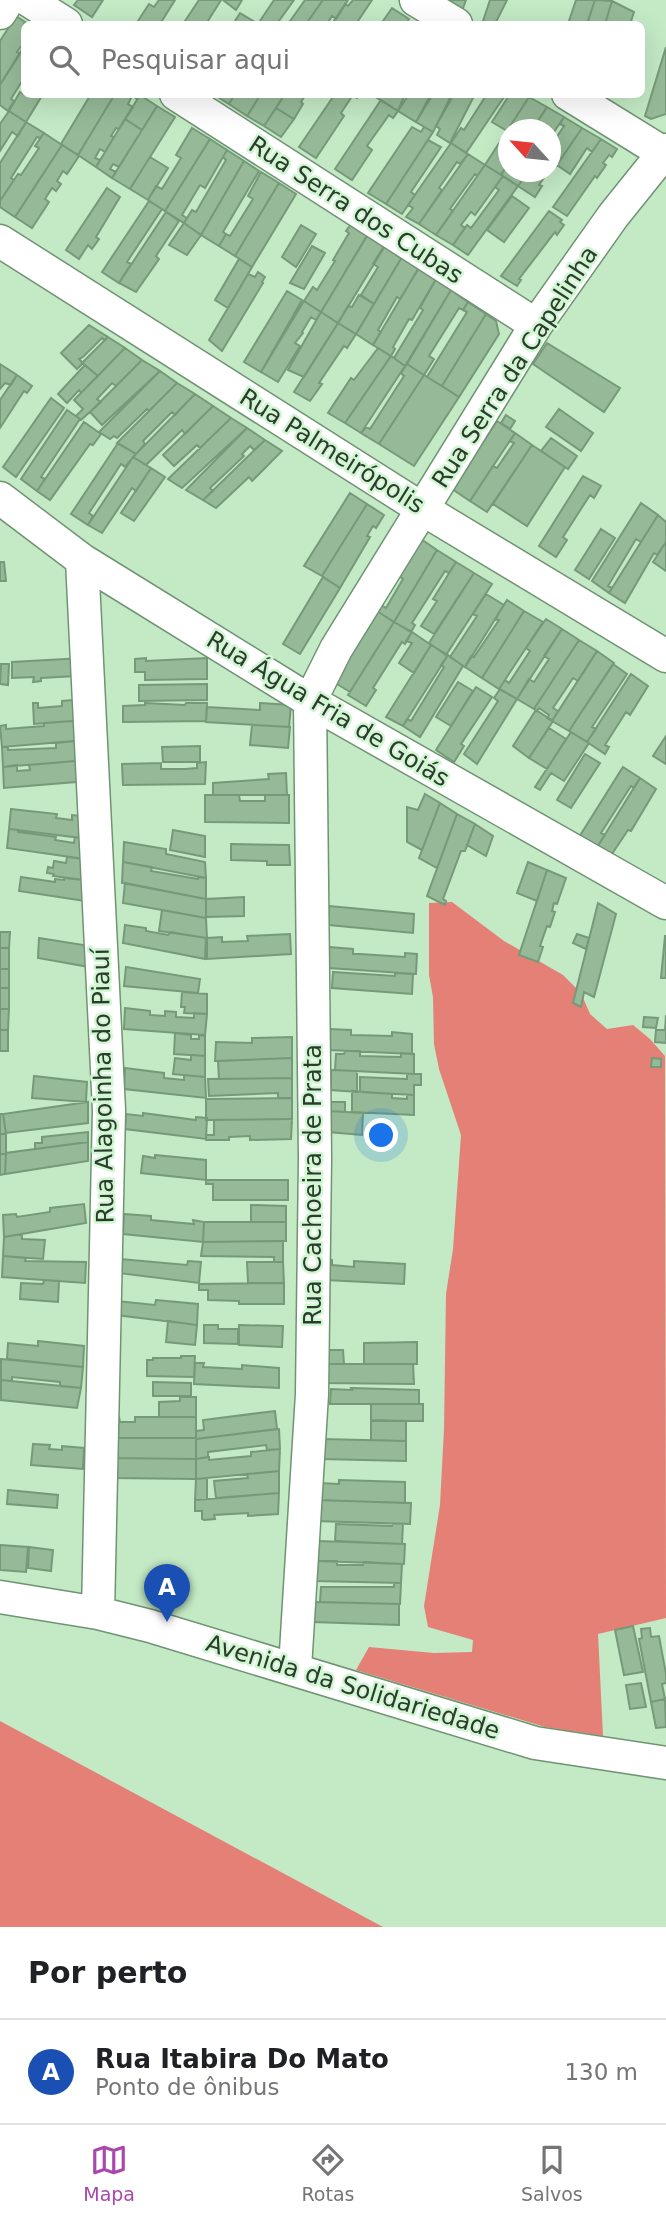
<!DOCTYPE html>
<html lang="pt">
<meta charset="utf-8">
<style>
:root{--surface:#fff;--page:#f2f2f2;--text:#202124;--muted:#757577;--line:#e0e0e0;--accent:#aa47ad}
body{margin:0;font-family:"DejaVu Sans",sans-serif;background:var(--page);color:var(--text)}
.compass{position:absolute;left:498px;top:119px;width:63px;height:63px;border-radius:50%;background:var(--surface);box-shadow:0 7px 28px #0002;rotate:297deg}
.you{position:absolute;left:382px;top:1136px;width:24px;height:24px;margin:-18px;border:5px solid #fff;border-radius:50%;background:#1a73e8;box-shadow:0 0 0 10px #1a73e833}
.badge{display:grid;place-items:center;width:46px;height:46px;border-radius:50%;background:var(--accent);color:#fff;font-size:23px;font-weight:700}
.pin{position:absolute;translate:-50% -58px;filter:drop-shadow(0 2px 4px #0008)}
.pin::after{content:'';position:absolute;top:37px;width:24px;height:21px;background:inherit;clip-path:polygon(0 0,100% 0,50% 100%)}
.list{margin:0;padding:0;list-style:none}
h2{display:flex;justify-content:space-between;align-items:center;height:91px;margin:0;padding:0 28px;font-size:30px}
h2 small{font-size:23px;font-weight:400;color:var(--muted)}
.list li{display:grid;grid-template-columns:46px 1fr auto;gap:21px;align-items:center;box-sizing:border-box;height:105px;padding:0 28px;border-top:2px solid var(--line)}
.list b{display:block;font-size:26px;white-space:nowrap}
.list p{margin:0;font-size:23px;white-space:nowrap;color:var(--muted)}
.list em{font-size:23px;font-style:normal;color:var(--muted)}
.icon{flex:none;width:38px;height:38px;fill:none;stroke:currentColor;stroke-width:2;stroke-linecap:round;stroke-linejoin:round}
.map{position:relative;flex:none;width:666px;height:1927px;overflow:hidden}
.search{position:absolute;background:var(--surface);box-shadow:0 7px 28px #0002;left:21px;right:21px;top:21px;height:77px;display:flex;align-items:center;gap:18px;box-sizing:border-box;padding:0 24px;border-radius:10px;color:var(--muted);font-size:26px}
.sheet{height:196px;background:var(--surface)}
nav{display:flex;justify-content:space-around;align-items:center;box-sizing:border-box;height:98px;border-top:2px solid var(--line);background:var(--surface);font-size:19px;color:var(--muted)}
nav a{display:grid;justify-items:center;gap:4px}
nav .on{color:var(--accent)}
.map>svg:first-child{display:block}
.forest{fill:#e48076}
.building{fill:#96ba98;stroke:#769a79;stroke-width:2}
.lines{fill:none;stroke-linecap:round;stroke-linejoin:round}
.minor-casing{stroke:#709473;stroke-width:35}
.minor{stroke:#fff;stroke-width:32}
.labels{text-anchor:middle;stroke-width:5;stroke-linejoin:round;paint-order:stroke}
.street-label{font-size:24px;fill:#2c3b2d;stroke:#d0f6d2}
</style>
<div class="map">
<svg width="666" height="1927" viewBox="0 0 666 1927">
<rect width="100%" height="100%" fill="#c3e9c5"/>
<!-- forest -->
<path class="forest" d="M452,902L504,941L563,975L581,993L590,1014L607,1029L633,1025L650,1039L665,1056L666,1618L598,1634L603,1736L545,1727L356,1670L369,1647L434,1653L472,1652L473,1640L428,1627L424,1606L440,1505L444,1429L446,1294L453,1249L461,1135L439,1069L434,1044L433,997L429,975V903Z
M0,1721L383,1927H0Z"/>
<!-- building -->
<path class="building" d="M78,0H103L92,17L74,5Z
M159,0H175L160,24H136L149,4L154,7Z
M199,0H221L206,24H183Z
M223,0H242L236,10Z
M274,0H294L279,21L282,24H258Z
M305,0H323L306,24H288Z
M323,0H348L336,19L332,16L327,24H306Z
M353,0H372L356,24H332L345,4L348,6Z
M447,0H466L462,11Z
M490,0H507L495,24L483,21Z
M595,0L587,24H568L576,0Z
M595,0L612,1L605,24H587Z
M612,1L634,12L630,24H605Z
M392,8L409,19L406,24H381Z
M240,13L258,24H239L235,21Z
M16,16L28,24H24V42L17,52L20,54L0,85V41Z
M24,46V78L11,99L14,101L8,111L0,105V85Z
M666,47V114L651,119L645,116Z
M20,92L25,95L43,94L26,122L9,111Z
M91,94H115L78,155L61,144Z
M115,94L140,95L137,99L132,96L128,104L133,107L119,129L116,128L111,136L114,137L105,152L100,149L95,158L100,160L96,167L78,155Z
M213,94H235L229,104Z
M235,94H261L247,116L229,104Z
M261,94H285L264,126L247,116Z
M285,94H306L301,102L303,104L294,119L276,108Z
M335,94H359L357,98L353,95L341,113L344,116L316,158L299,147Z
M380,94H405L398,111L377,98Z
M409,94H431L416,122L398,111Z
M433,94H452L433,132L416,122Z
M454,94H475L450,143L437,135L440,129L436,126Z
M487,94H506L466,153L451,143L461,128L464,130Z
M510,94H526L529,97L507,131L492,122Z
M140,95L157,106L142,130L125,119Z
M529,97L547,107L532,130H508V164L501,175L485,165Z
M381,100L398,111L393,118L389,115L367,146L372,150L352,180L335,169Z
M157,106L175,117L130,189L112,178Z
M547,107L564,117L550,138V130H532Z
M276,108L294,119L281,137L264,126Z
M9,111L26,122L18,136L12,132L0,151V124Z
M564,117L582,128L556,166L553,164L550,168V138L552,136L556,138L564,126L560,124Z
M125,119L142,130L119,167L113,164L110,169L116,172L112,178L96,167Z
M26,122L44,133L40,138L37,137L11,178L14,180L0,201V163Z
M412,127L421,132L424,127L433,132L386,204L368,193Z
M192,128L210,139L165,211L148,200L156,186L162,189L181,158L176,155Z
M582,128L601,139L592,152L587,148L570,174L557,165Z
M44,133L62,145L15,217L0,207V201L18,174L21,175L39,148L35,146Z
M210,139L227,150L205,188L200,185L182,215L187,218L184,223L165,211Z
M601,139L617,149L612,157L609,155L603,163L606,165L597,178L595,176L567,216L553,207Z
M428,140L441,147L411,192L415,195L402,214L386,204Z
M451,143L468,154L460,164L457,162L439,188L442,190L419,224L406,217L413,208L408,205Z
M62,145L79,156L67,174L63,171L57,181L61,184L56,191L52,188L45,199L49,202L32,228L15,217Z
M227,150L244,161L201,235L184,223L192,210L196,212L226,160L223,157Z
M468,154L485,165L477,176L475,174L450,209L453,211L436,235L419,224Z
M150,157L168,168L148,200L130,189Z
M244,161L259,171L223,232L226,234L219,246L201,235Z
M508,164V172H528L518,186L501,175Z
M485,165L503,176L475,215L471,212L461,225L465,228L453,245L436,235Z
M261,172L279,183L235,256L219,246L226,234L230,236L253,199L248,196Z
M528,172H548L539,185L542,186L535,197L518,186Z
M503,176L518,186L468,255L453,245L467,225L471,228L499,190L495,187Z
M279,183L296,194L252,267L235,256Z
M107,188L120,197L96,237L99,239L92,249L88,245L79,259L66,250Z
M512,196L529,208L504,242L487,230Z
M149,201L162,209L127,262L131,264L119,283L102,272Z
M549,211L562,220L560,222L564,225L557,235L555,232L519,279L521,280L517,286L501,276Z
M166,212L179,221L156,256L159,259L136,292L119,283Z
M184,223L201,235L187,255L169,245Z
M351,224L368,234L321,312L304,301L313,287L317,290L335,261L333,260L349,233L346,231Z
M301,225L316,234L296,267L282,257Z
M367,236L385,246L338,323L321,312Z
M312,246L325,253L304,289L290,283Z
M384,246L402,257L374,304L361,295L378,267L373,264Z
M402,257L419,268L400,299L397,297L378,330L381,332L373,345L356,334Z
M239,259L252,267L228,308L215,300Z
M418,269L436,279L412,320L409,319L393,347L395,349L391,356L373,345Z
M258,272L265,277L262,282L263,283L222,351L209,340L248,274L255,277Z
M436,279L451,290L405,366L394,358L423,310L420,308Z
M451,290L468,302L463,310L459,308L429,356L434,359L424,375L407,364Z
M287,291L302,300L261,372L244,362Z
M359,295L374,304L356,334L338,323L348,306L352,307Z
M304,301L321,312L316,320L311,317L302,332L303,333L295,343L300,346L278,382L261,372Z
M468,302L486,314L442,386L427,377L467,312L463,310Z
M321,312L338,323L304,377L288,370Z
M486,314L496,321L499,334L459,397L442,386Z
M338,323L356,334L347,348L344,346L319,383L322,384L310,401L294,392Z
M89,325L108,337L104,340L102,338L83,357L79,359L83,363L77,369L61,353Z
M108,337L125,348L98,376L82,363Z
M547,343L620,388L604,412L533,364Z
M125,348L142,360L116,386L112,383L97,399L101,402L81,420L76,416L83,409L74,400Z
M378,348L391,356L345,423L328,413L351,378L354,380Z
M391,356L405,366L361,433L345,423Z
M142,360L160,371L102,425L90,412Z
M0,364L17,375L11,385L5,383L0,389Z
M407,364L424,375L379,444L361,433L366,427L370,429L404,376L401,373Z
M85,365L98,376L81,393L79,390L67,403L58,394Z
M160,371L177,383L149,411L147,409L117,438L114,436L110,439L99,432Z
M17,375L32,386L27,393L24,391L0,428V400Z
M424,375L459,397L414,466L379,444Z
M177,383L195,394L175,415L172,412L143,441L145,444L136,454L117,443Z
M195,394L213,406L185,434L182,430L146,465L133,457Z
M51,398L64,408L16,477L3,467Z
M213,406L231,418L200,448L197,445L174,466L163,455Z
M559,409L593,433L581,451L546,427Z
M67,410L80,419L41,477L45,479L37,491L21,479Z
M506,415L515,421L510,429L501,423Z
M231,418L247,428L182,488L168,479Z
M497,421L515,433L470,501L452,489Z
M84,422L101,434L93,445L90,444L50,500L37,491Z
M247,428L265,440L254,450L250,446L242,454L244,456L210,488L213,491L203,500L186,490Z
M515,433L532,445L487,512L470,501L493,466L497,468L514,443L510,441Z
M551,438L577,456L568,469L541,451Z
M265,440L282,451L252,481L249,477L216,508L203,500Z
M118,443L136,454L125,467L121,464L89,513L93,516L88,525L71,514Z
M532,445L565,467L527,526L493,504Z
M133,457L151,468L136,491L132,488L102,533L88,525Z
M151,468L165,477L134,521L121,513Z
M583,476L601,486L594,498L590,495L563,537L567,540L556,557L539,546Z
M350,493L367,504L322,576L304,566Z
M641,503L658,515L641,542L636,539L608,586L612,588L609,593L592,581Z
M367,504L384,515L376,528L373,526L367,536L370,537L340,588L322,576Z
M658,515L666,522V542L657,555L654,553L625,603L609,593Z
M601,529L615,538L589,579L575,570Z
M421,539L437,550L394,622L377,611L381,605L386,608L403,579L399,576Z
M666,542V571L653,562Z
M437,550L456,562L449,573L445,571L412,623L415,625L411,632L394,622Z
M0,562H4L6,581H0Z
M456,562L474,573L434,634L421,626L437,601L433,599Z
M474,573L492,584L446,655L429,643Z
M323,577L340,588L300,654L283,644Z
M486,594L504,605L465,667L450,657L477,616L473,614Z
M507,600L524,611L482,678L465,667L471,656L474,657L499,620L495,619Z
M377,611L394,622L350,692L332,681Z
M524,611L543,622L499,689L482,678Z
M546,619L562,629L517,699L499,689L505,680L509,683L530,651L526,648Z
M394,622L412,632L405,644L402,642L373,688L376,690L366,706L348,695Z
M562,629L579,640L534,709L517,699L529,679L534,682L549,659L544,656Z
M412,632L431,645L414,673L399,663L412,643L406,641Z
M579,640L597,651L578,681L573,678L553,708L558,711L552,721L547,718L549,715L539,708L537,711L534,709Z
M431,645L448,655L403,726L386,717Z
M597,651L614,663L569,731L552,721Z
M448,655L463,666L420,737L403,726L407,719L411,721L444,667L441,665Z
M83,658L76,676L41,678V681L33,682L34,677L12,678V662Z
M146,658V661L207,658V679L145,680V672H135V659Z
M1,664H9L8,685L0,684Z
M613,664L627,674L592,727L596,729L587,742L569,731Z
M631,674L648,686L630,715L626,712L605,745L609,747L605,754L587,742Z
M458,682L473,691L451,726L436,717Z
M207,684V700L139,701V685Z
M476,687L492,697L461,744L464,746L454,762L436,750Z
M500,689L517,699L477,764L464,754L498,701L494,698Z
M85,699L86,720L34,724L33,703H38V708L62,706V701Z
M145,703L185,705L186,703H207L206,721L123,722V706L145,705Z
M260,703L291,705L289,727L206,722L207,707L260,710Z
M536,710L553,721L529,758L513,746Z
M86,720V740L2,747L0,726L6,725V729L44,726V723Z
M252,725L290,727L288,748L250,745Z
M549,728L566,739L547,769L529,758Z
M571,732L589,743L564,781L551,773L540,790L535,787Z
M666,736V764L653,756Z
M86,740L87,760L3,767L2,747H8V750L56,748V743Z
M200,746V762H163L162,747Z
M585,754L600,763L571,808L557,800Z
M87,760L88,781L4,788L3,767L17,765V771L30,770L29,765Z
M206,762L205,784L123,785L122,764L161,763V769H185L197,768V763Z
M623,767L640,778L634,788L631,786L601,833L605,835L594,852L576,842Z
M286,773L287,795H213V783L269,779L268,774Z
M640,778L656,789L631,831L628,830L610,857L596,849Z
M425,794L440,803L422,850L407,842V807L418,810Z
M205,795H239L240,801H265V795H289V823L205,822Z
M440,803L457,814L437,868L419,858Z
M11,809L57,814L56,818L72,820V815L89,817V839L9,829Z
M457,814L475,824L465,851H461L443,899L446,901L445,905L427,896Z
M475,824L493,836L486,856L467,845Z
M9,829L19,830L18,832L56,837L55,840L74,843L75,837L91,839L92,860L7,848Z
M173,830L205,836V857L170,850Z
M124,842L166,849V854L205,862L206,878L123,862Z
M231,844L289,845L290,865H267V861L231,860Z
M67,857L92,860V881L53,876L54,874L47,873L48,867L53,868L54,861L66,863Z
M123,862L152,867L151,871L198,879V877L206,878V899L122,883Z
M528,862L547,870L537,901L517,893Z
M547,870L566,878L557,904L554,903L552,911L555,912L550,927L547,926L540,946L543,947L538,962L519,955Z
M21,877L55,882V879L64,880V878L92,881V902L19,891Z
M125,883L206,899V918L123,903Z
M244,897V916L206,917V899Z
M598,903L616,914L594,997L584,992L581,1007L573,1003Z
M329,906L414,914L413,933L329,925Z
M162,910L206,918L207,938L159,931Z
M125,925L146,928V931L168,935L171,932L206,938L205,959L123,943Z
M0,932H10L9,948H0Z
M290,934L291,954L207,959V938L222,937V942L248,941L247,936Z
M577,934L589,938L586,949L573,943Z
M665,936H666V978H661Z
M39,938L90,946L89,967L38,958Z
M329,947L353,949V954H360L405,957V953L417,954L416,974L329,968Z
M0,948H9V969H0Z
M126,967L200,979L198,993L124,986Z
M0,969H9V988H0Z
M333,972L395,976V973L413,974L412,994L332,988Z
M0,988H9V1009H0Z
M182,992L207,994V1014L184,1013L185,1007H181Z
M125,1008L150,1011V1015L165,1016V1011L176,1012V1017L194,1018V1013L207,1014L205,1035L124,1029Z
M0,1009H9L8,1030H0Z
M666,1015V1043L655,1042L656,1030H665Z
M644,1017L658,1018L656,1028L643,1027Z
M329,1029L351,1030V1035L392,1036V1032L412,1034V1054L329,1050Z
M0,1030H8V1051H0Z
M175,1033L191,1035V1039H199V1035L205,1036V1056L174,1054Z
M292,1037V1058L215,1061L216,1042L252,1043V1038Z
M345,1051H360V1056L401,1057V1053L414,1054V1074L335,1070L336,1054H344Z
M191,1055L205,1056V1077L173,1074L175,1058L191,1060Z
M292,1058V1078L219,1079L218,1061Z
M652,1058L661,1059V1067H651Z
M125,1068L164,1073V1078L184,1080V1075L205,1077L206,1098L124,1089Z
M331,1070L357,1071V1092L331,1090Z
M407,1074H421V1085H414V1095L360,1092V1077L407,1079Z
M34,1076L87,1082L86,1102L32,1098Z
M292,1078V1098H278V1093L209,1096L208,1079Z
M352,1091L392,1094V1098L407,1099V1095H414V1115L352,1112Z
M292,1098V1119L206,1120V1099Z
M88,1102V1123L6,1133L3,1114Z
M329,1102H345V1112L329,1111Z
M329,1111L363,1113L362,1135L328,1132Z
M143,1113L196,1120V1117L207,1118L206,1139L125,1129L126,1114L143,1116Z
M0,1114H3L6,1134H0Z
M292,1119L291,1139L250,1140V1136L229,1137V1140H206V1135H214V1120Z
M88,1132V1142L35,1149V1143H42V1137Z
M0,1134H6V1154H0Z
M88,1142V1161L5,1174L6,1153Z
M0,1154H6L5,1174L0,1175Z
M155,1155L206,1160V1180L141,1173L143,1156L155,1158Z
M206,1180H288V1200H213V1184H206Z
M84,1204L86,1223L4,1237L3,1215L16,1214L17,1217L50,1212V1208Z
M251,1205L286,1206V1222H251Z
M124,1214L151,1216V1220L194,1224L193,1220L204,1222L203,1242L123,1234Z
M204,1222H286V1241L203,1242Z
M22,1234V1239L45,1240L43,1259L3,1256L4,1237Z
M283,1241V1262H274V1257L201,1256L203,1242Z
M3,1256L26,1258L25,1261L86,1262L85,1283L2,1277Z
M120,1259L187,1265L188,1261L201,1262L199,1283L118,1273Z
M327,1259L332,1260V1265L354,1267V1261L405,1264L404,1284L326,1280Z
M247,1262H283L284,1283H248Z
M44,1280L59,1281L58,1302L20,1299L21,1283L43,1284Z
M284,1283V1304H239V1301L208,1300V1290H199V1284Z
M156,1300L198,1304L197,1325L116,1315L117,1301L155,1305Z
M168,1321L197,1325L195,1345L166,1342Z
M204,1325H218V1329H238V1344L204,1343Z
M239,1325L283,1326L282,1347L239,1345Z
M38,1341L84,1346L83,1367L7,1359L8,1343L38,1346Z
M417,1342V1364H364V1343Z
M324,1350H343L344,1364H325Z
M181,1356H195L194,1377L147,1376V1360H153V1358H181Z
M1,1359L83,1367L81,1388L60,1386V1382L12,1377V1381L1,1380Z
M195,1363H204L203,1367L242,1369V1365L279,1368V1388L194,1384Z
M323,1364H413L414,1384L323,1383Z
M1,1380L81,1388L77,1408L1,1400Z
M153,1382L191,1383V1396H153Z
M351,1388L419,1390V1404H330L331,1389L352,1390Z
M180,1397H196V1417H159V1402L180,1401Z
M371,1404H423V1421H371Z
M275,1411L277,1429L196,1439V1431L204,1430L203,1420Z
M113,1417H119L120,1422H135V1417H196V1438H113Z
M371,1420L406,1421V1441L371,1440Z
M279,1429L280,1449L267,1450L266,1445L208,1452V1457L196,1459V1439Z
M113,1438H196V1459L112,1458Z
M321,1439L406,1441V1461L321,1459Z
M33,1444L50,1445L49,1449L62,1450V1446L84,1448L83,1469L31,1465Z
M280,1449L279,1471L196,1479V1459L209,1457V1460L251,1456V1452Z
M112,1458L196,1459V1479L112,1478Z
M279,1471V1493L216,1498L214,1481L248,1478L247,1474Z
M207,1478V1499L195,1500L196,1479Z
M339,1480L405,1482V1503L319,1500L320,1483L339,1484Z
M8,1490L58,1495L57,1508L7,1504Z
M279,1493L278,1514L248,1516V1513L214,1515L215,1519L204,1520L202,1519V1511H195V1500Z
M315,1500L411,1503L410,1524L315,1521Z
M336,1524L392,1526V1524H403L402,1544L335,1541Z
M317,1541L405,1544L404,1564L317,1561Z
M0,1545L28,1547L26,1572L0,1570Z
M29,1547L53,1550L51,1571L28,1568Z
M314,1561H337V1565H363V1562L402,1564L401,1583L314,1581Z
M394,1583H401L400,1604L320,1602L321,1587H394Z
M314,1602L399,1604V1625L313,1622Z
M633,1626L643,1672L624,1675L615,1630Z
M650,1628L651,1637L659,1636L666,1674V1683L662,1684L665,1699L651,1702L639,1639L642,1638L641,1629Z
M641,1683L646,1707L630,1709L626,1685Z
M665,1699L666,1727L656,1728L651,1702Z"/>
<g class="lines">
<defs>
<path id="minor" d="M28,0L66,24
M416,0L456,24
M0,13L8,0
M176,94L536,325
M568,94L662,152
M0,241L424,510L666,656
M0,498L82,560L310,701L666,903
M82,560L109,1110L98,1613
M0,1597L98,1613L150,1626L535,1743L666,1763
M295,1668L312,1394L315,1158L310,701L336,649L536,325L613,216L666,150"/>
</defs>
<!-- minor casing -->
<use href="#minor" class="minor-casing"/>
<!-- minor -->
<use href="#minor" class="minor"/>
</g>
<g class="labels">
<!-- street labels -->
<g class="street-label">
<text transform="translate(356 210) rotate(33)" y="8">Rua Serra dos Cubas</text>
<text transform="translate(515 367) rotate(-57)" y="8">Rua Serra da Capelinha</text>
<text transform="translate(332 451) rotate(32)" y="8">Rua Palmeirópolis</text>
<text transform="translate(328 709) rotate(31)" y="8">Rua Água Fria de Goiás</text>
<text transform="translate(103 1086) rotate(-91)" y="8">Rua Alagoinha do Piauí</text>
<text transform="translate(313 1185) rotate(-90)" y="8">Rua Cachoeira de Prata</text>
<text transform="translate(353 1687) rotate(17)" y="8">Avenida da Solidariedade</text>
</g>
</g>
</svg>
<svg class="compass" viewBox="-18 -18 36 36"><path d="M0-13l5 13h-10z" fill="#e53935"/><path d="M0 13l5-13h-10z" fill="#757577"/></svg>
<div class="you"></div>
<div class="pin badge" style="left:167px;top:1622px;background:#1a4fb4">A</div>
<div class="search"><svg class="icon" aria-label="search" viewBox="0 0 24 24"><circle cx="10" cy="10" r="6"/><path d="M15 15l6 6"/></svg>Pesquisar aqui</div>
</div>
<section class="sheet">
<h2>Por perto<small></small></h2>
<ul class="list">
<li><span class="badge" style="background:#1a4fb4">A</span><div><b>Rua Itabira Do Mato</b><p>Ponto de ônibus</p></div><em>130 m</em></li>
</ul>
</section>
<nav>
<a class="on"><svg class="icon" aria-label="map" viewBox="0 0 24 24"><path d="M3 6l6-2 6 2 6-2v14l-6 2-6-2-6 2zM9 4v14M15 6v14"/></svg>Mapa</a>
<a><svg class="icon" aria-label="directions" viewBox="0 0 24 24"><path d="M12 3l9 9-9 9-9-9zM9 14v-3h6M13 9l2 2-2 2"/></svg>Rotas</a>
<a><svg class="icon" aria-label="saved" viewBox="0 0 24 24"><path d="M7 4h10v16l-5-4-5 4z"/></svg>Salvos</a>
</nav>
